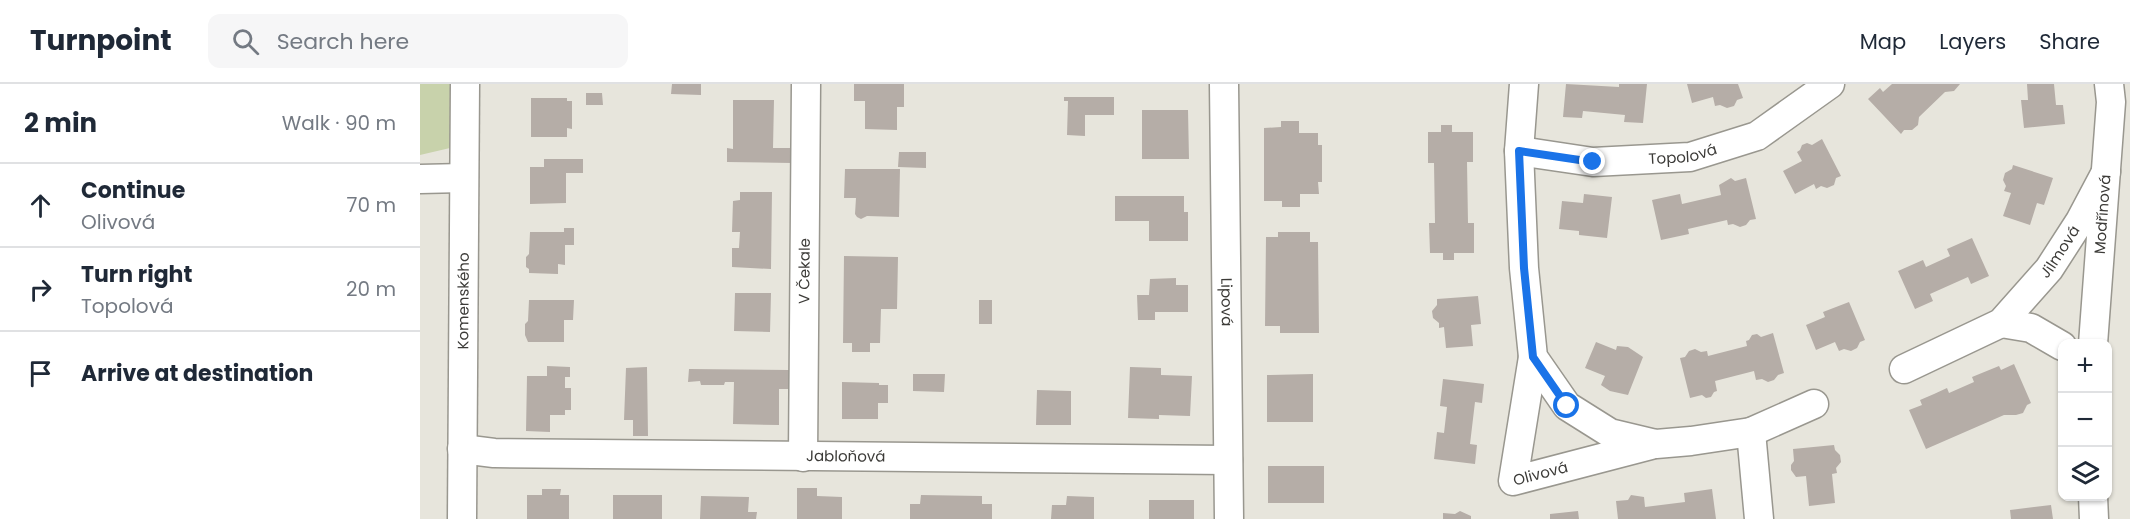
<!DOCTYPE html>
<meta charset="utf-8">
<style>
:root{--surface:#fff;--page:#f6f6f7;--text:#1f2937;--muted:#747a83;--line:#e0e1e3}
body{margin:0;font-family:Poppins,sans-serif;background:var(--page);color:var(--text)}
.controls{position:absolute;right:18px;bottom:18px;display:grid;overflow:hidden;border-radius:12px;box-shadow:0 2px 4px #0004}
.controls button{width:54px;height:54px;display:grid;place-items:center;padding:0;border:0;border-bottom:2px solid var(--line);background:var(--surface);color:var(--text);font:30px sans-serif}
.stop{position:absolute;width:18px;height:18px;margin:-14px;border:4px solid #1a73e8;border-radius:50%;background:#fff}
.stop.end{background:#1a73e8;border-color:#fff;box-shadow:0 2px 6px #0008}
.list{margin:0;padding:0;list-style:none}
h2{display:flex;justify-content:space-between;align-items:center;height:78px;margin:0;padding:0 24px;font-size:26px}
h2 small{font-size:20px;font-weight:400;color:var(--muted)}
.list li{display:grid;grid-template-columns:39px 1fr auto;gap:18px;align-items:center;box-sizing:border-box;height:84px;padding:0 24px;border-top:2px solid var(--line)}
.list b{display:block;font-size:22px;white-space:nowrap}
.list p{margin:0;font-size:20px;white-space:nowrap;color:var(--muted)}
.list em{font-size:20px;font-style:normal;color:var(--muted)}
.icon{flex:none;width:33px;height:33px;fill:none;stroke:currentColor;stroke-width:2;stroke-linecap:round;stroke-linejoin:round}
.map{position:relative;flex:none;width:1710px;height:435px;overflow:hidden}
header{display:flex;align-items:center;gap:36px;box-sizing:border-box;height:84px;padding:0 30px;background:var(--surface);border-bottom:2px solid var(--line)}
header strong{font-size:28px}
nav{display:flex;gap:33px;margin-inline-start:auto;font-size:21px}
.search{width:420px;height:54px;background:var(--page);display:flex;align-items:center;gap:15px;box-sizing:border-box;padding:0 21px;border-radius:12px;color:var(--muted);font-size:22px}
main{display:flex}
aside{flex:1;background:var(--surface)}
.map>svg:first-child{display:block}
.green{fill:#c8d2ab}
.building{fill:#b5ada7}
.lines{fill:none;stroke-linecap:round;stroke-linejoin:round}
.minor-casing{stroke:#99978f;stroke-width:31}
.minor{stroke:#fff;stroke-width:28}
.route{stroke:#1a73e8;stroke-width:8}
.labels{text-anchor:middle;stroke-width:6;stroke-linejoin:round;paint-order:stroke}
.street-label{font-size:15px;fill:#3c3b38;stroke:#f4f2e9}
</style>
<header>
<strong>Turnpoint</strong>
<div class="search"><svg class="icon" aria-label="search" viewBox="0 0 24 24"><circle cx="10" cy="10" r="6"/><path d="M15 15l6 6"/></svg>Search here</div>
<nav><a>Map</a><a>Layers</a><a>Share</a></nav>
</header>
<main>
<aside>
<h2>2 min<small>Walk · 90 m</small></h2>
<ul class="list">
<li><svg class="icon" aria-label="ahead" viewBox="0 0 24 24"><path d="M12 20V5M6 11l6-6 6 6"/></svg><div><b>Continue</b><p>Olivová</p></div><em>70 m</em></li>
<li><svg class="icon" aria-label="right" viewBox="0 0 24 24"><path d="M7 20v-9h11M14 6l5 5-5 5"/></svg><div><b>Turn right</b><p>Topolová</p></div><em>20 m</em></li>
<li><svg class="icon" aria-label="arrive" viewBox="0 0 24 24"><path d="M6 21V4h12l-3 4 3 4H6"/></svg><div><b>Arrive at destination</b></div></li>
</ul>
</aside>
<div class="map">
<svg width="1710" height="435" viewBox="0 0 1710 435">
<rect width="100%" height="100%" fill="#e7e5dc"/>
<!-- green -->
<path class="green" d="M0,0H31L30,64L0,71Z"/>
<!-- building -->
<path class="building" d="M252,0H281V11L251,10Z
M434,0H484V23H477V46L445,45V17H434Z
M1146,0L1199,3V0H1227L1223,39L1204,38L1205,31L1163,27L1162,34L1143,33Z
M1267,0H1318L1323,14L1317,16L1314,22L1307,24L1300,21L1295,22L1293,13L1272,19Z
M1472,0H1540L1534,7L1525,8L1499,33L1498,41L1492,46H1484L1481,50L1448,15L1460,4L1463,8Z
M1607,0H1634L1636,21H1643L1645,40L1604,44L1601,16H1608Z
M166,9H182L183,21H166Z
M644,13H694V31H665V52L647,51L648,17H644Z
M111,14H147V17H152V45L147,44V53H111Z
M313,16H354L353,64H372V79L307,78V64L313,65Z
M722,26H768L769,75H722Z
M861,37H879V49H898V61H902V98H898L899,110H880V123H862V117H844V44L861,43Z
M1021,41H1032V48H1053V78H1047L1048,139H1054V169H1034V176H1023V169H1010L1009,139H1015L1014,79H1008V48H1021Z
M1402,55L1421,92L1416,94L1414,101L1407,104L1401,102L1396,105L1394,100L1375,110L1363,87L1382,77L1377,68L1380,66L1382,61L1387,59L1392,61Z
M479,68H506V84L478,83Z
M124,75H163V89H146V119L110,120V83H124Z
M1593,81L1633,94L1624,121L1617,119L1610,141L1583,132L1591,109L1584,107L1586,102L1583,96L1585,89L1592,85Z
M425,85H480L479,133L447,132L441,135L437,133L435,130L436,114H424Z
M1311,94L1315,97L1326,94L1336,135L1330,136L1326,141L1320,143L1313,140L1308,141L1307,136L1268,145L1269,150L1241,156L1232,116L1260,110L1262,120L1301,111L1299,101Z
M320,108H352L351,185L312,183V164H319L320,148H312L313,117L320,116Z
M1164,110L1192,113L1187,154L1159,151V147L1139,145L1142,117L1163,119Z
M695,112H764V128H768V157H729V137H695Z
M144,144H154V161H145V181L138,180V190L109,189V185L106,183V173L109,170L110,148H144Z
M858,148H890V158H898L899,249H860V242H845L846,153H858Z
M1552,154L1569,192L1551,200L1548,193L1510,210L1513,217L1495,225L1478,187L1503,176L1506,183L1530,172L1527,165Z
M424,172L478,173L477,225H461L460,259H450V268H432V259H423Z
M756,194V201H768V228H735V236H718L717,211H729L730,195Z
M315,209H351L350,248L314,247Z
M1058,212L1061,240L1051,241L1053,262L1026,264L1024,243L1019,244V239L1013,234L1012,227L1017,221V215Z
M109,216H154L153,236H144V258H108L105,251V240L108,237Z
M559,216H572V240H559Z
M1429,218L1445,256L1440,258L1437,264L1431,267L1424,265L1419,267L1415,258L1396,266L1386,241L1405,233L1403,228Z
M1353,249L1364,289L1358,291L1354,296L1348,298L1342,295L1336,296L1334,287L1295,297L1297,307L1294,308L1291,313L1286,314L1282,311L1270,314L1260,274L1265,273L1269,267L1275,265L1281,268L1287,267L1288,272L1327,262L1326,257L1329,256L1332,251L1337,250L1341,253Z
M1176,258L1196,266L1197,262L1208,263L1223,273L1208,311L1190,307L1181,301L1185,292L1165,284Z
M1594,280L1611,319L1607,321L1603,329L1596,331H1584L1506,365L1489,326L1502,321L1500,316L1514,310L1527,304L1529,309L1554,298L1552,293L1579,282L1581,286Z
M127,282L150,283V293H145V304H151V326H145V331H130V348L106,347L107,292H127Z
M227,283L228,352H213V336H204L206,284Z
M710,283L741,284V291L772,292L770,332L739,331V335L708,334Z
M269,285L369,286V305H359V341L313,340L314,298H305L304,301H281L280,297L268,298Z
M493,290H525L524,308L493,307Z
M893,290V338H847V291Z
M1023,295L1064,300L1062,319L1055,318L1050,360L1057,361L1055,380L1014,375L1017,348L1024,349L1027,323L1020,322Z
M422,298L459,299V301H468V319H458V335H422Z
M617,306L651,307V341H616Z
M1414,361L1415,366L1420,371L1421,378L1416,384L1417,389L1412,390L1415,419L1389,422L1386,392L1376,393L1371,386V381L1374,377L1373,365Z
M848,382H904V419H848Z
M377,404H397V412L422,413V435H377Z
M122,405H141L140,411H149V435H107V411H122Z
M1292,405L1296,435H1198L1196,417L1208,416L1211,411L1224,413L1225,423L1265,418L1264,409Z
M193,411H242V435H193Z
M501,411L562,412V420H572V435H490V420H500Z
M281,412L329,413L328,428H337L336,435H280Z
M647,412L674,413V435H631L632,421H646Z
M729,416H774V435H729Z
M1631,421L1633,435H1591L1590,426Z
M1040,427L1051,432V435H1023V429L1035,430Z
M1158,427L1159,435H1130V430Z"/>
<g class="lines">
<defs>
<g id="minor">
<path id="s1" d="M804,0L809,435"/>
<path d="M1104,0L1099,67L1104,184L1113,273L1147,322L1190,349L1236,360L1271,357L1331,348L1394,320"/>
<path id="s2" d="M1099,67L1173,78L1270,73L1337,52L1410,0"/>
<path d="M0,95L43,94"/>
<path d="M1581,239L1611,244L1642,262"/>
<path id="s3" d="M1673,260L1691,18L1689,0"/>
<path id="s4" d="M1113,273L1093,397L1231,361"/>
<path id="s5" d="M1484,285L1581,239L1629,185L1660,137L1686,88"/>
<path d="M1331,348L1339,435"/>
<path id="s6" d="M42,365L74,369L808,376"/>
<path id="s7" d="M383,373L386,0"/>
<path d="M1673,412L1674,435"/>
<path id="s8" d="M42,435L45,0"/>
</g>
</defs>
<!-- minor casing -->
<use href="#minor" class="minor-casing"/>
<!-- minor -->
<use href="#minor" class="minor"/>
</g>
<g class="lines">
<!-- route -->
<path class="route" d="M1147,322L1113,273L1104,184L1099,67L1173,78"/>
</g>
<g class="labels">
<!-- street labels -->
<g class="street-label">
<text dy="5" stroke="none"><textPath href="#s2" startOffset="165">Topolová</textPath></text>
<text dy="5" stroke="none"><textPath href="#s3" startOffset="130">Modřínová</textPath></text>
<text dy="5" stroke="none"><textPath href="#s5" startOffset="200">Jilmová</textPath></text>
<text dy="5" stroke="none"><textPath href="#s7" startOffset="186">V Čekale</textPath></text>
<text dy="5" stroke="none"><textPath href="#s8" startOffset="218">Komenského</textPath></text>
<text dy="5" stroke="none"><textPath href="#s1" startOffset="218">Lipová</textPath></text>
<text dy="5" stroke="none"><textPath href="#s6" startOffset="384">Jabloňová</textPath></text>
<text dy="5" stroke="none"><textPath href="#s4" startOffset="154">Olivová</textPath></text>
</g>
</g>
</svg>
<div class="controls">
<button>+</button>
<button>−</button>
<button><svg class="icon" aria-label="layers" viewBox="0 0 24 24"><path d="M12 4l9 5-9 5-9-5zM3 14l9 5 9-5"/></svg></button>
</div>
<div class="stop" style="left:1147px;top:322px"></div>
<div class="stop end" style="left:1173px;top:78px"></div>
</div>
</main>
